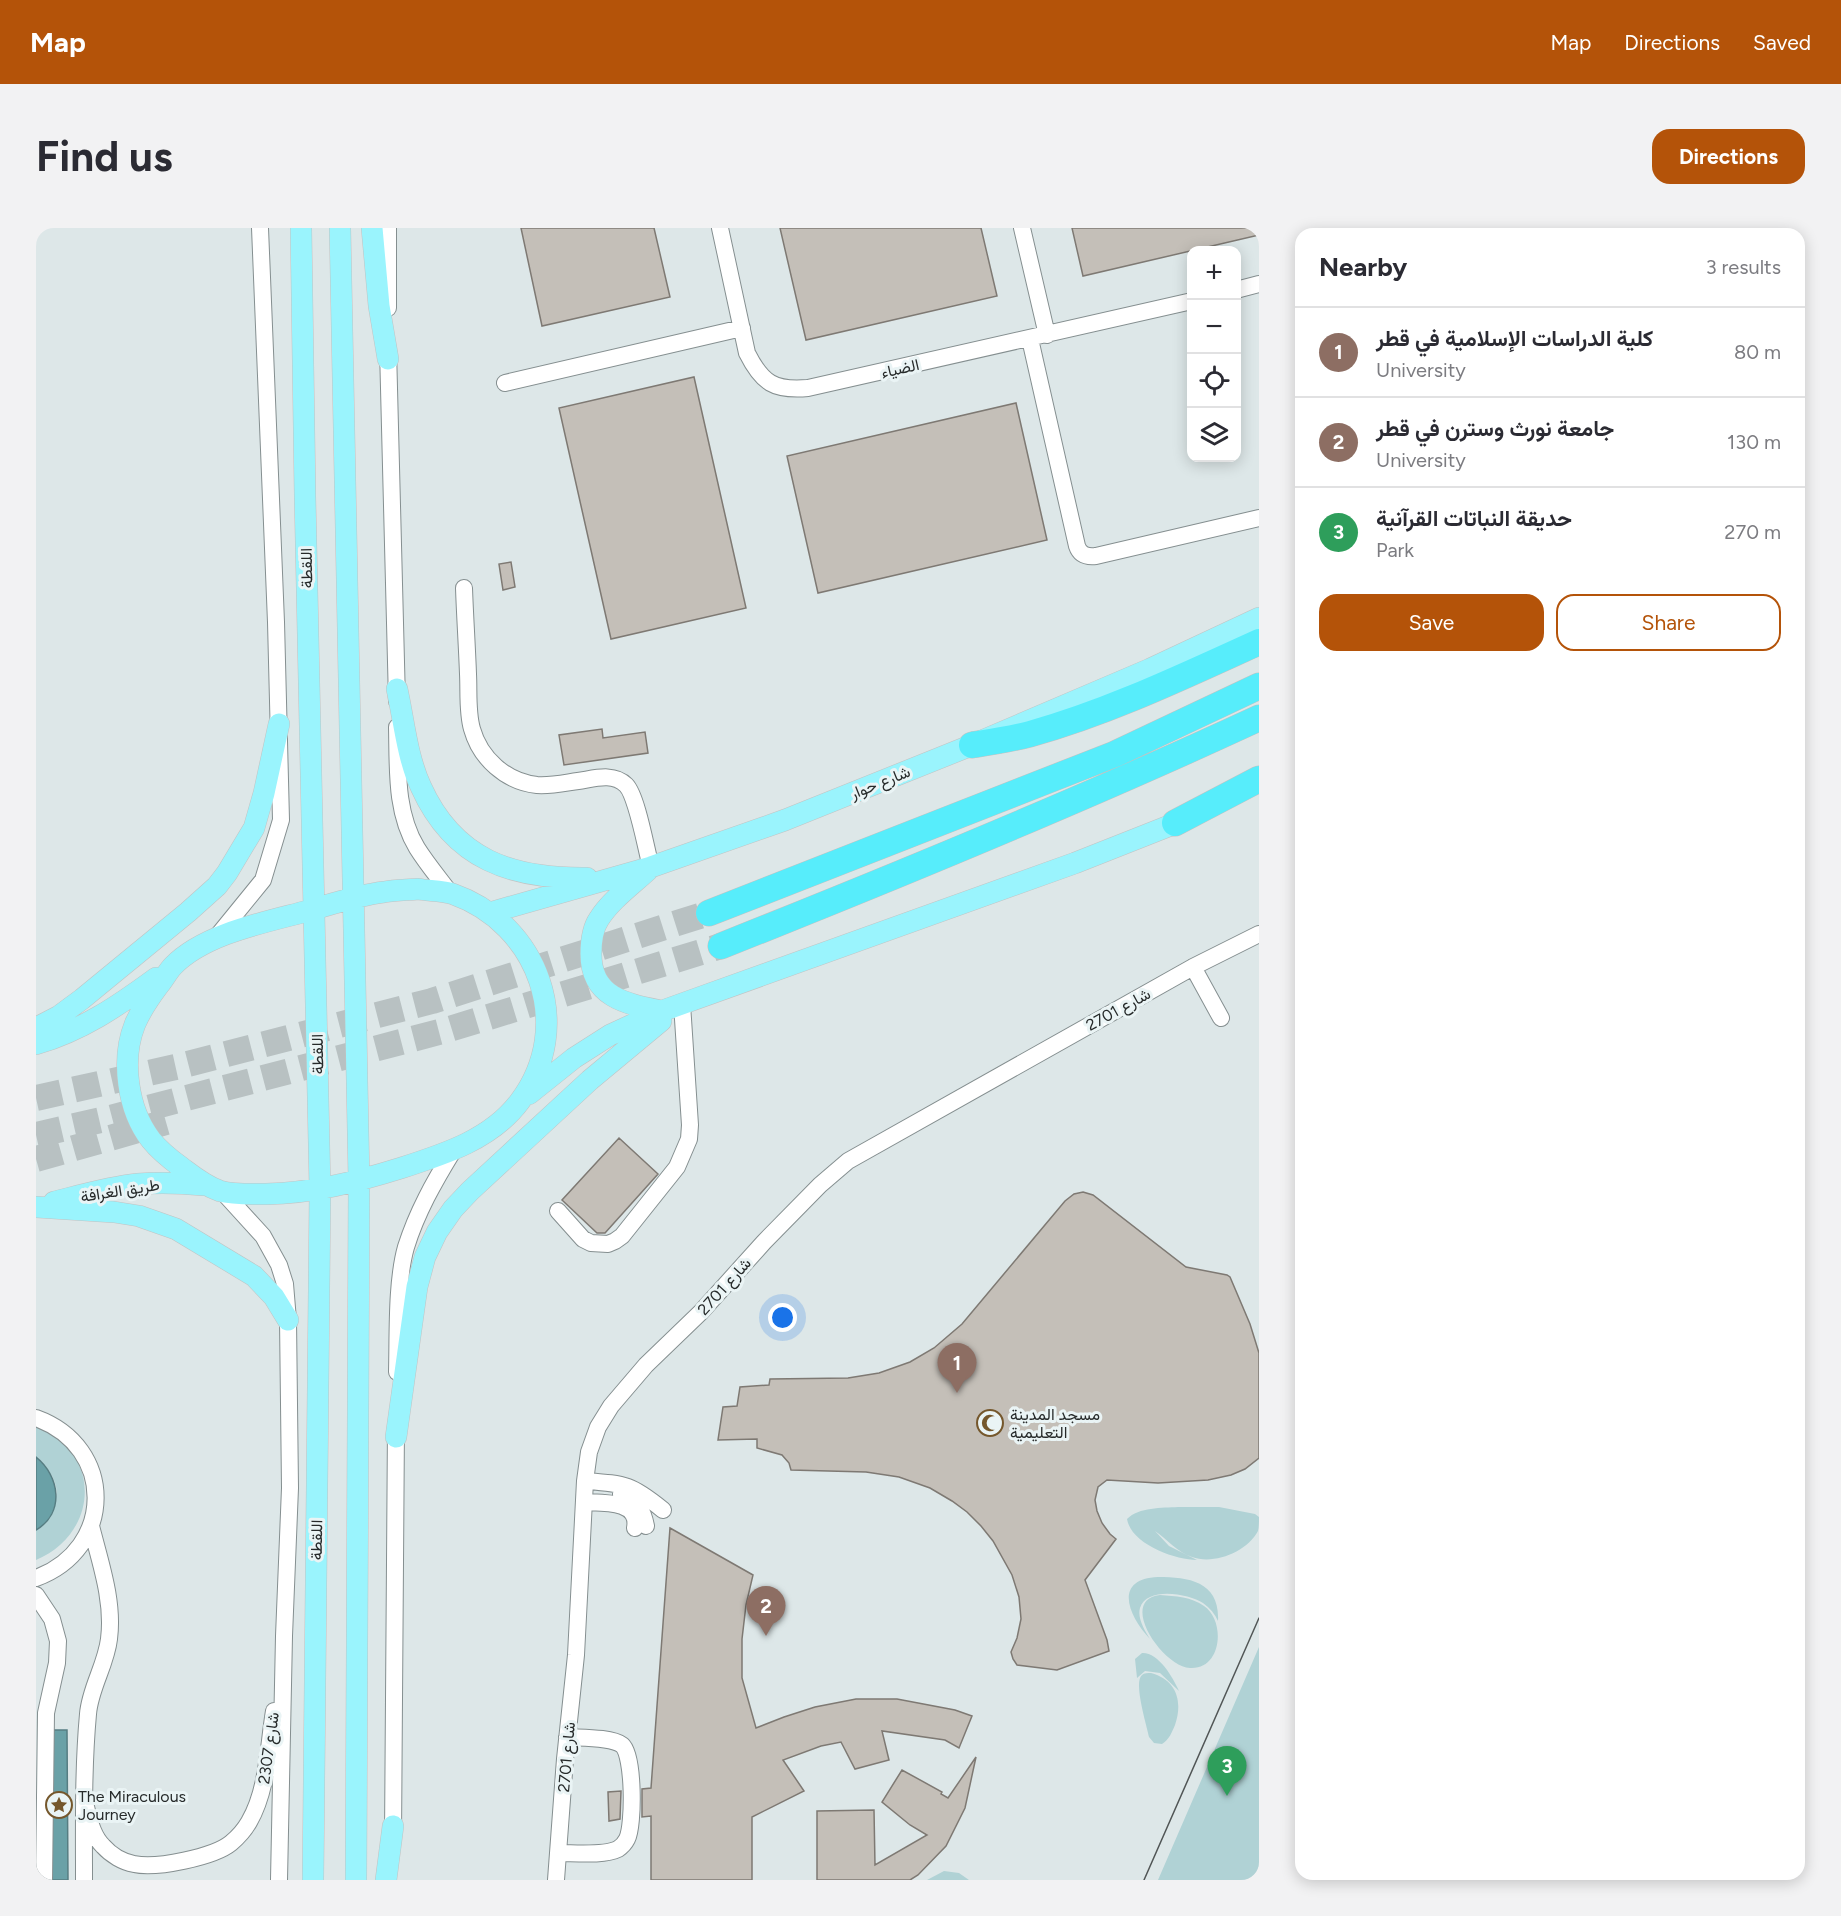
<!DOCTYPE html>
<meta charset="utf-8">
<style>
:root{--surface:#fff;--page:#f2f2f3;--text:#2b2b33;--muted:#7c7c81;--line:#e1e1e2;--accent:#b45309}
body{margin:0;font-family:Figtree,Vazirmatn,sans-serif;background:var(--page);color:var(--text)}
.controls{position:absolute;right:18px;top:18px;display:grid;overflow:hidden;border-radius:12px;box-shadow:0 3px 15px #0003}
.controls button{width:54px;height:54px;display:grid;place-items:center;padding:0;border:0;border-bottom:2px solid var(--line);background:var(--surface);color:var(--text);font:30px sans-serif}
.you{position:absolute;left:747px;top:1090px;width:21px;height:21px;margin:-15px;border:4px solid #fff;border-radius:50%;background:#1a73e8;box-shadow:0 0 0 9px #1a73e833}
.badge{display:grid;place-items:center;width:39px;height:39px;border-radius:50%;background:var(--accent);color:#fff;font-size:20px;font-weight:700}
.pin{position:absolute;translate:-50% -50px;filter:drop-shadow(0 2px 3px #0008)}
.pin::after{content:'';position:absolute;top:32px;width:21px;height:18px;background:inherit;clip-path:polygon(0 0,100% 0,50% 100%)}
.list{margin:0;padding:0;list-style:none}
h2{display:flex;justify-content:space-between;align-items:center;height:78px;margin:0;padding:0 24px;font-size:26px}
h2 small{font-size:20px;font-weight:400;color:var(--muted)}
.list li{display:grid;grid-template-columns:39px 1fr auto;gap:18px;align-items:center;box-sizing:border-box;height:90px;padding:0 24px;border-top:2px solid var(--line)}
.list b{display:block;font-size:22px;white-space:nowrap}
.list p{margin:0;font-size:20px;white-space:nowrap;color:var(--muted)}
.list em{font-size:20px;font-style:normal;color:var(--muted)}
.actions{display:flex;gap:12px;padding:18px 24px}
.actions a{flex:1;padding:14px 0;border:2px solid var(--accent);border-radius:18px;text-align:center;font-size:21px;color:var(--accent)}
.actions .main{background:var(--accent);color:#fff}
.icon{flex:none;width:33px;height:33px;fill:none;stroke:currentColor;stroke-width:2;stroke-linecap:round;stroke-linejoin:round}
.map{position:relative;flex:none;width:1223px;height:1652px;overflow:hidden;border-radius:18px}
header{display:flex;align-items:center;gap:36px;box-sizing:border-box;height:84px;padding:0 30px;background:var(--accent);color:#fff}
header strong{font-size:28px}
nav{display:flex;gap:33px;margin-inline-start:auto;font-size:21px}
.intro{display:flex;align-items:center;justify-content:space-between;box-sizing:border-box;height:144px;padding:0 36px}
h1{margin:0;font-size:42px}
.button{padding:15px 27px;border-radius:18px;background:var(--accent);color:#fff;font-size:21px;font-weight:700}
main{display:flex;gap:36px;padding:0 36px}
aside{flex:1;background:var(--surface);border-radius:18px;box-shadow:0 3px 15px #0003}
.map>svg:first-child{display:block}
.green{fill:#b0d2d5}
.water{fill:#6aa1a7;stroke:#567d82;stroke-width:1.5}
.building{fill:#c4bfb8;stroke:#7e7973;stroke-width:1.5}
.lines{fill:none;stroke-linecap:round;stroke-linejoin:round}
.highway-tunnel{stroke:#b8c1c2;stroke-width:26;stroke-dasharray:26 13;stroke-linecap:butt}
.minor-casing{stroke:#858f90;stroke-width:18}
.major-casing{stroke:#c2c3c3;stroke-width:22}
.highway-casing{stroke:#c2c3c3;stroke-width:27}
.minor{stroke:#fff;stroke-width:16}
.major{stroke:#9af4fd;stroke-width:21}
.highway{stroke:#57edfb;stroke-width:26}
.tram{stroke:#515656;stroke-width:1.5}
.labels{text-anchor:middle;stroke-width:6;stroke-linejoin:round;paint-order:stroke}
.street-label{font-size:16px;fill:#262a2a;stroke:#eaf4f5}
.poi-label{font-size:16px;fill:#262a2a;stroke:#eaf4f5;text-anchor:start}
</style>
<header>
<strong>Map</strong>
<nav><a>Map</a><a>Directions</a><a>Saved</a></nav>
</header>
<div class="intro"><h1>Find us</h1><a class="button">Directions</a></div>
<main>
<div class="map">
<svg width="1223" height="1652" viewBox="0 0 1223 1652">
<rect width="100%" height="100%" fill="#dde7e8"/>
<!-- green -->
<path class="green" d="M0,1198C7,1201 15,1204 21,1208C67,1246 53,1310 0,1332V1302L4,1300C9,1291 17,1280 20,1270C24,1256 11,1237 0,1229Z
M1142,1279H1183L1219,1286L1223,1289C1223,1294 1223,1299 1222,1303C1211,1324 1178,1337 1156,1329C1141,1324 1131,1311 1119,1303L1133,1318L1161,1332C1139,1332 1095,1316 1091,1291C1103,1279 1126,1280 1142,1279Z
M1122,1349C1154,1349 1184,1354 1182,1393C1179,1386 1174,1380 1167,1375C1153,1366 1111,1358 1104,1380C1101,1390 1109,1403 1114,1411C1093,1389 1076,1351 1122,1349Z
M1124,1367C1139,1368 1156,1369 1168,1378C1190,1393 1186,1442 1154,1440C1127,1439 1081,1372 1124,1367Z
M1223,1419V1652H1122Z
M1106,1425C1122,1424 1137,1449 1143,1463L1124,1445L1109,1443L1101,1450L1099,1431Z
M1115,1445C1141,1452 1147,1474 1139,1497C1136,1504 1133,1512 1126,1516L1118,1515L1113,1509C1111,1498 1097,1454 1106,1447C1108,1445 1112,1445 1115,1445Z
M908,1643L923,1645L933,1652H891Z"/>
<!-- water -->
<path class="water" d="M0,1229C24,1248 29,1285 0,1302Z
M14,1502H31L32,1652H15Z"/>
<!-- building -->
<path class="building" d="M485,0H618L634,69L506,98Z
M744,0H945L961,68L770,112Z
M1036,0H1223V7L1047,48Z
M658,149L710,380L575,411L523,180Z
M980,175L1011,312L782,365L751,228Z
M475,334L479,359L467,362L463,336Z
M566,501L567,510L609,504L612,525L528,537L523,507Z
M583,910L622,946L569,1005H561L526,972Z
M1047,964L1057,967L1150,1039L1191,1047L1194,1049L1214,1096L1223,1125V1230L1209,1241L1195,1247L1172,1252L1122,1255L1071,1252L1062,1259L1059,1272L1061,1283L1066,1295L1074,1306L1080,1311L1049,1352L1071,1412L1073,1423L1021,1442L981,1437L977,1431L975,1424L981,1410L985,1391L983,1369L976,1347L957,1313L945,1298L931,1284L916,1273L894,1260L863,1249L830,1244L755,1242L753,1235L746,1227L721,1220V1211L682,1212L687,1179L701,1178L704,1159L733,1157L734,1151L812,1150L843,1145L874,1134L898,1120L926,1096L1029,973L1038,966Z
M634,1300L717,1347L710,1377L706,1411V1450L720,1500L748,1489L779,1479L820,1471H861L919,1482L936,1488L923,1520L909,1512L846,1503L853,1532L819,1541L805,1514L785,1518L747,1532L768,1563L716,1589V1652H615V1588L606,1589V1561L615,1560Z
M940,1529L929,1580L910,1618L882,1647L874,1652H781V1583L838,1582L839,1637L891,1607L874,1597L846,1574L866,1542L906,1564L905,1566L912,1570Z
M585,1563L584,1591L573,1593L572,1564Z"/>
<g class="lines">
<!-- highway-tunnel -->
<path class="highway-tunnel" d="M0,870L144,838L396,773L673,685
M0,907L74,890L407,803L685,718
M0,931L130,894"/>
<defs>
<path id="minor" d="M352,0V80
M684,0L711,125C726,155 738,163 772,160L1156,73
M986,0L1011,107
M1200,62L1223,56
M994,111L1041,318C1044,327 1051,329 1060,328L1223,290
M352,121L361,473
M469,155L706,100
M428,360C429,389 431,418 432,446C433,464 431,484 436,501C444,530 470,554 501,557C515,558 528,555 542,553C557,551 577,544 590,557C601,568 610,621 615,639
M361,499C362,540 359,584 381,620C391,636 403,650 414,665
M179,711L227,652L245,592L240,394L224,0
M1157,739L1185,790
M186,963L227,1008L243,1037L249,1056L252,1092L254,1260L248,1408L243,1652
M522,983L547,1011L555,1015L572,1016L579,1013L586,1008L641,939L653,911L654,897L646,776
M361,1144C362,1107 360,1054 370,1019C381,984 398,954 417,923
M0,1190C80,1219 79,1321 0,1350
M549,1253C590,1256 595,1256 627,1282
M585,1266C601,1272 607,1282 610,1298
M548,1274C566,1275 604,1272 599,1300
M0,1367L16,1391L22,1413L21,1435L10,1485L8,1652
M48,1572C53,1588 55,1606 67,1618C75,1627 87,1634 98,1636C120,1641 178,1629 195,1615C201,1610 209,1601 213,1594C232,1561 232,1519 238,1483
M357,1609L360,1197
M522,1625C539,1625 568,1628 582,1621C585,1619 589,1615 591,1611C598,1597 598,1527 586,1517C575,1509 545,1510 531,1509
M48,1652C48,1597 47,1541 52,1486C54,1460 70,1437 73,1411C78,1373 64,1334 55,1298
M520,1652L529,1531L540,1427L549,1253L553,1224L562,1199L575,1178L610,1137L665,1084L728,1014L784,957L812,933L1157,739L1223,706"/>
<path id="major" d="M265,0L269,268L284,962L277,1652
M304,0L323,953L320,1652
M336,0L343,78L352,131
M361,461C368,493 371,529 385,559C418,632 476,651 551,650
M612,642C596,657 575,672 563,691C556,701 555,714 555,726C555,770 591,776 626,783
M382,661C393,663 406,662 417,666C502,696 540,798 484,873C456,911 409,926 365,940C320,954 277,965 230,966C215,966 198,967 184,963C169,958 157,948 145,939C134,931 123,922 115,912C91,881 85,831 99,796C105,782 114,769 123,757C128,751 132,743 137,738C169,705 231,694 275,682C299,675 323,667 348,664C359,662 371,662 382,661Z
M453,685L615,639L749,592L936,517L1114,441L1223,390
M0,800L23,788L46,771L152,684L181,658L191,645L218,600L228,565L243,496
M0,816C45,803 82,778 120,750
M493,866L538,830L574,807L626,783L1039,635L1153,590
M18,974C46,967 73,959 102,956C124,954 146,955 168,957
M0,979L78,984L103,988L140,1001L218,1048L238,1069L252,1092
M360,1209L381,1059L389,1029L401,1004L417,981L434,963L554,852L625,793
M350,1652L357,1598"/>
<path id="highway" d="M936,517C955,514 975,511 994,506C1073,484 1148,448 1223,414
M1139,595L1223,551
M673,685L1079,526L1223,458
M685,718C866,646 1046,572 1223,490"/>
</defs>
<!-- minor casing -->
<use href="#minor" class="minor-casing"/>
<!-- major casing -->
<use href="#major" class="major-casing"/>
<!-- highway casing -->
<use href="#highway" class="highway-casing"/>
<!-- minor -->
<use href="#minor" class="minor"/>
<!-- major -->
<use href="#major" class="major"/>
<!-- highway -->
<use href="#highway" class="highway"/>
<!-- tram -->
<path class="tram" d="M1108,1652L1223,1390"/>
</g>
<!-- icons -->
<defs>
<symbol id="mosque-ring" viewBox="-11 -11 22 22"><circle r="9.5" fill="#eaf4f5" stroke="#75572c" stroke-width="1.5"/><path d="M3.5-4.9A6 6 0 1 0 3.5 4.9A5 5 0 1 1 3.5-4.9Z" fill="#75572c"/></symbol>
<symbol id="sight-ring" viewBox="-11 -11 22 22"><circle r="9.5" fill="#eaf4f5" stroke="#75572c" stroke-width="1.5"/><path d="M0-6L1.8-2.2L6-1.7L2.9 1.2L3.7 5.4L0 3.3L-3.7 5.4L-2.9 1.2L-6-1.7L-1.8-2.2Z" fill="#75572c"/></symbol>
</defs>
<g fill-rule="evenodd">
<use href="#mosque-ring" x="939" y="1180" width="30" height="30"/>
<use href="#sight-ring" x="8" y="1562" width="30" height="30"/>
</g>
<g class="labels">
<!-- street labels -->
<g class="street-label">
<text transform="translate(864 140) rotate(-13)" y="6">الضياء</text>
<text transform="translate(270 340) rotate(-91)" y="6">اللقطة</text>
<text transform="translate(844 554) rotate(-22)" y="6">شارع حوار</text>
<text transform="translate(1082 781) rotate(-29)" y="6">شارع 2701</text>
<text transform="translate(281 826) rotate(-91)" y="6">اللقطة</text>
<text transform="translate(84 962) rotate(-9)" y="6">طريق الغرافة</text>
<text transform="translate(688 1058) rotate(-48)" y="6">شارع 2701</text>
<text transform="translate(280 1312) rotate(-89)" y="6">اللقطة</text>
<text transform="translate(232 1520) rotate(-82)" y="6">شارع 2307</text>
<text transform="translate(530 1529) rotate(-85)" y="6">شارع 2701</text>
</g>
<!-- poi labels -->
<g class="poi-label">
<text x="974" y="1192">مسجد المدينة<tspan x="974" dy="18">التعليمية</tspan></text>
<text x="42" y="1574">The Miraculous<tspan x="42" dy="18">Journey</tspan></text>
</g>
</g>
</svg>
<div class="controls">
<button>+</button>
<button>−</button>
<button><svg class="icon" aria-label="locate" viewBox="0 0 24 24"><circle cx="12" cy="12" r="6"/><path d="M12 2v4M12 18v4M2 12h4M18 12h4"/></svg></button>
<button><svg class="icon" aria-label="layers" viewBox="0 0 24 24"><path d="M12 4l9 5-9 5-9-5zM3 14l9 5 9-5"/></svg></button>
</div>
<div class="you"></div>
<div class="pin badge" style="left:921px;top:1165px;background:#8d6e63">1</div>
<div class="pin badge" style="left:730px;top:1408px;background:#8d6e63">2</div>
<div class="pin badge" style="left:1191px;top:1568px;background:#2e9e5b">3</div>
</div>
<aside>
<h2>Nearby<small>3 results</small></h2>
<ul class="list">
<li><span class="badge" style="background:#8d6e63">1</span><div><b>كلية الدراسات الإسلامية في قطر</b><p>University</p></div><em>80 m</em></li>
<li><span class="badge" style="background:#8d6e63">2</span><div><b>جامعة نورث وسترن في قطر</b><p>University</p></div><em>130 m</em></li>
<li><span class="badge" style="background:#2e9e5b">3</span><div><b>حديقة النباتات القرآنية</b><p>Park</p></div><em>270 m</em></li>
</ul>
<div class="actions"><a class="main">Save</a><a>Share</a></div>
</aside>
</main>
